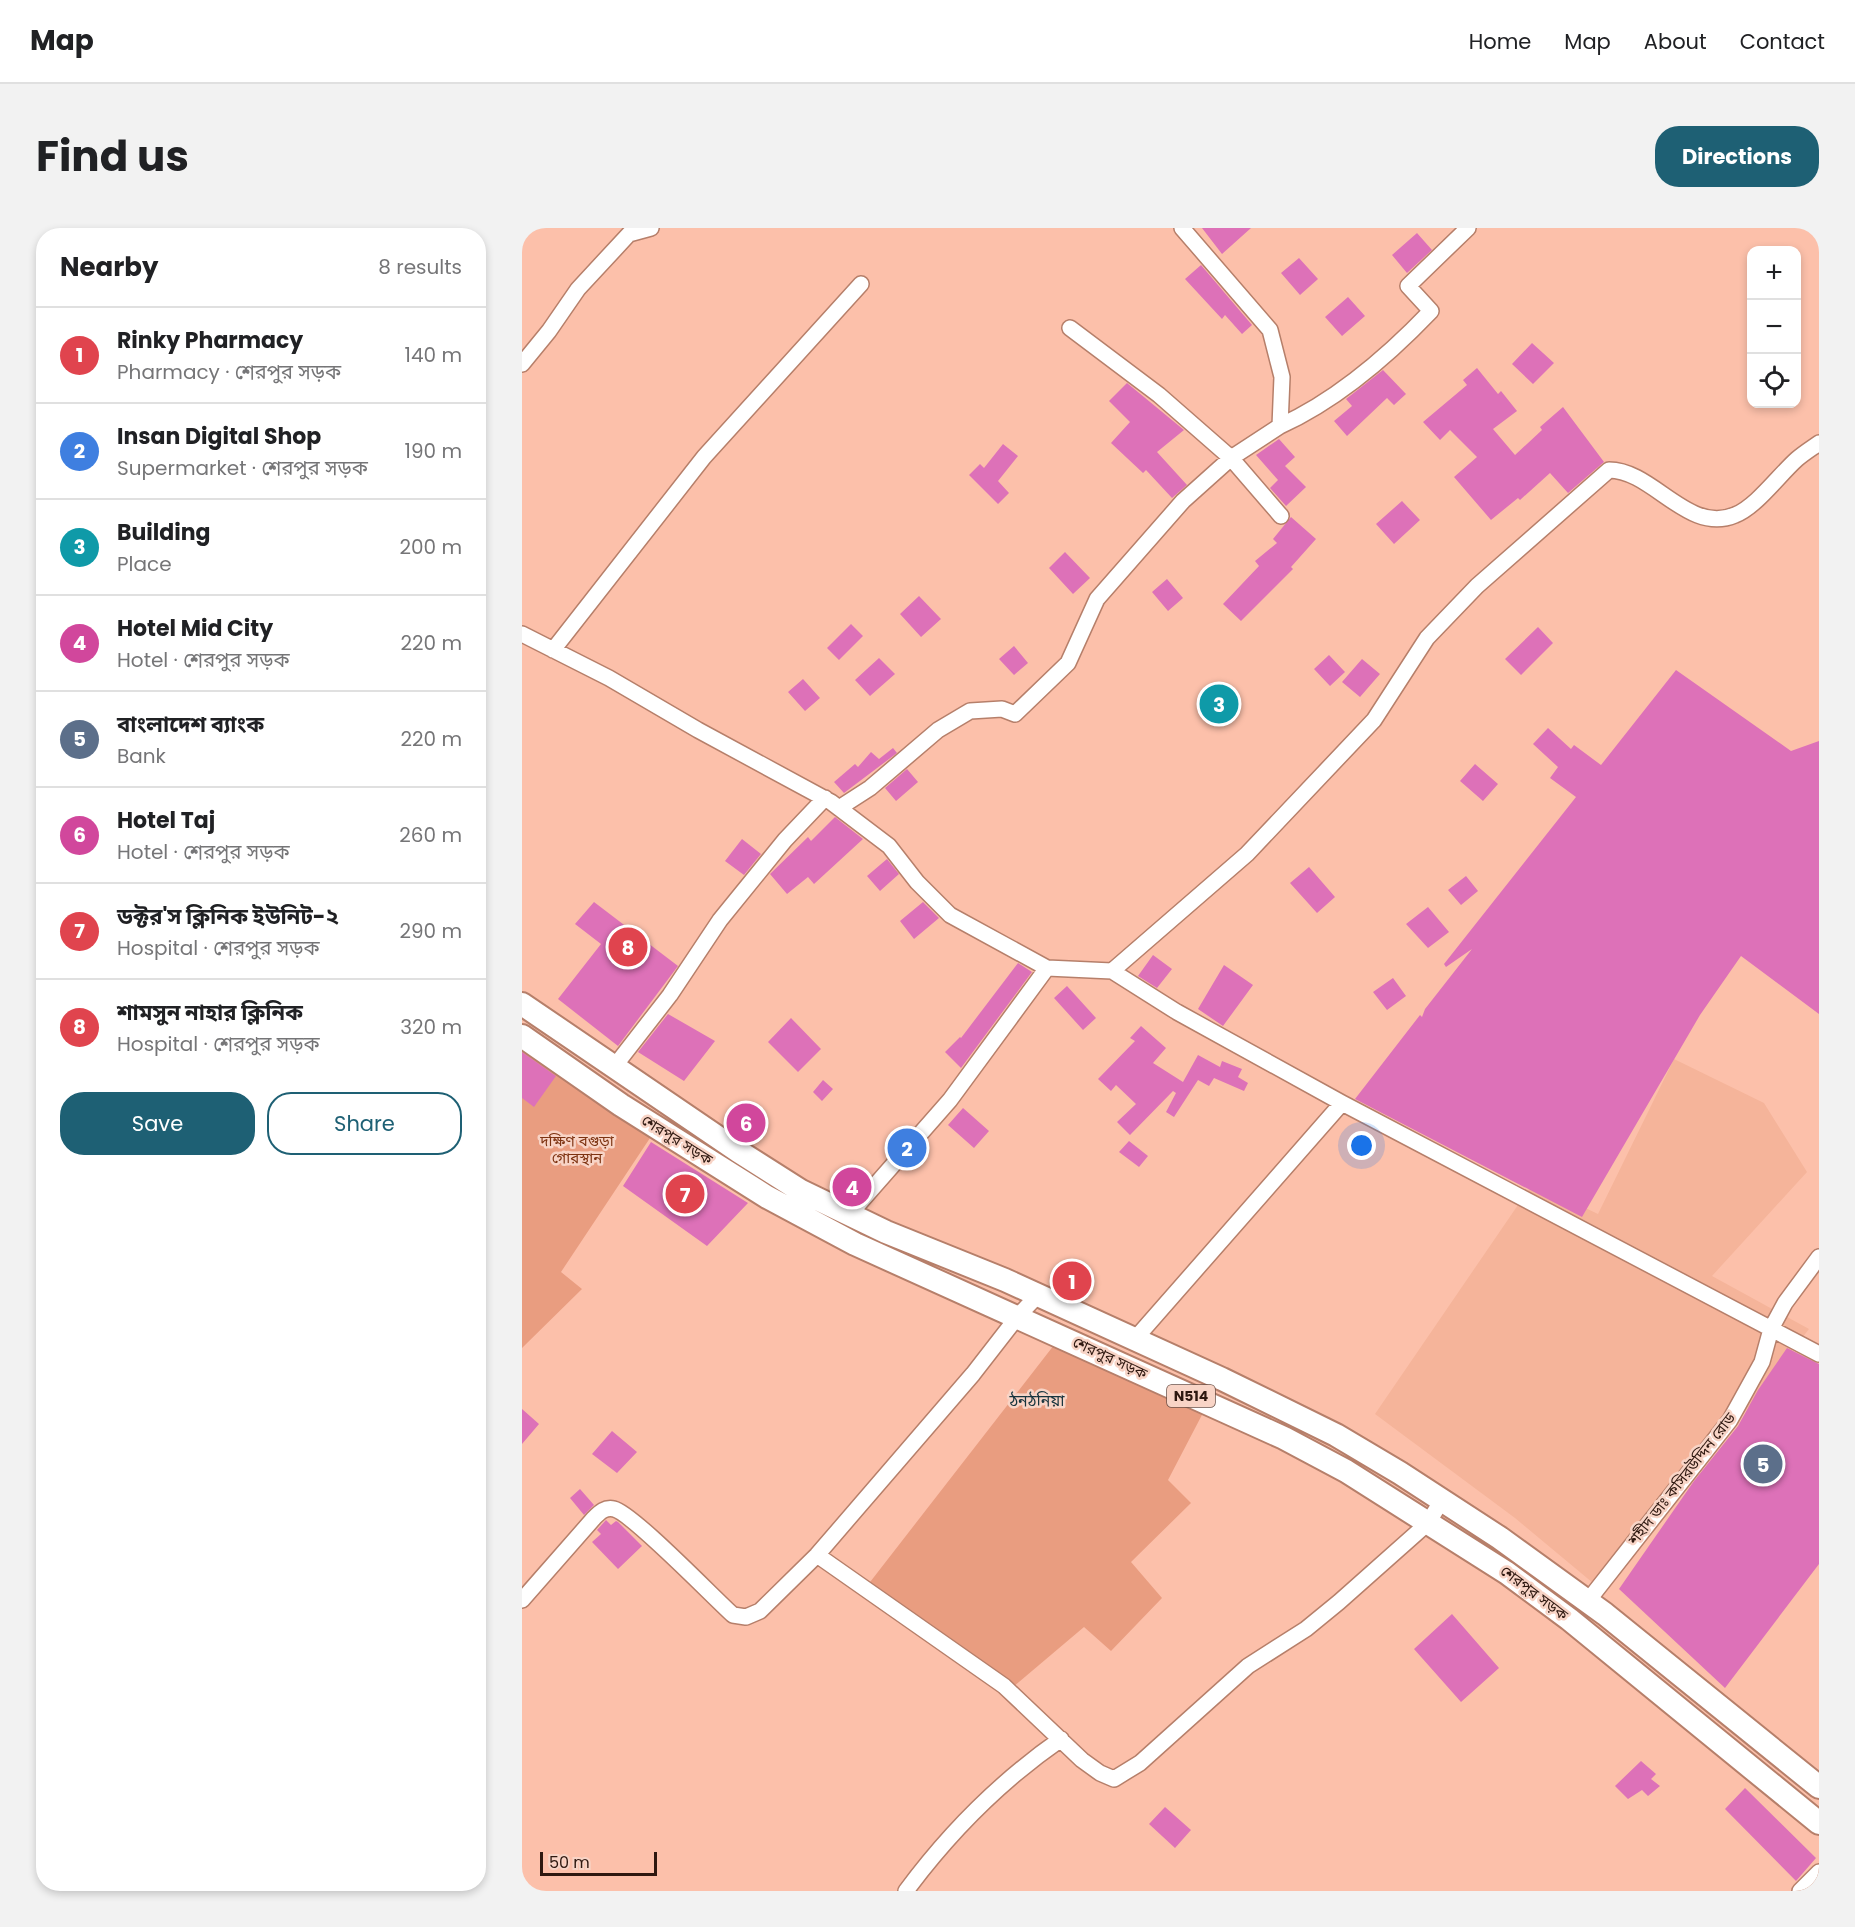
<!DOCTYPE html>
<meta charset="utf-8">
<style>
:root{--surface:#fff;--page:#f2f2f2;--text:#202124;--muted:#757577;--line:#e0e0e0;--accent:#1e6074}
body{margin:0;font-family:Poppins,"Noto Sans Bengali",sans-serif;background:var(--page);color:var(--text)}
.controls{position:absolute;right:18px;top:18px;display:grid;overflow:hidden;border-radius:12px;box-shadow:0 3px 9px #0003}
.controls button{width:54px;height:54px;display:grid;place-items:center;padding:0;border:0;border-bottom:2px solid var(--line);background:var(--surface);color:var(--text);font:30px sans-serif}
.scale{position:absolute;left:18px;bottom:15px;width:117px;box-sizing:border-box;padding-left:6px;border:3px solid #2e1810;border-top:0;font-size:16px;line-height:21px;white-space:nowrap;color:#2e1810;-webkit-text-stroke:4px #f8d4c6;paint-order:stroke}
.you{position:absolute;left:840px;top:918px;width:21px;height:21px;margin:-15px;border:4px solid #fff;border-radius:50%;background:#1a73e8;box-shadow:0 0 0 9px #1a73e833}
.badge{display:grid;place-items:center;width:39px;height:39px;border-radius:50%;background:var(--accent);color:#fff;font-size:20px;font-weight:700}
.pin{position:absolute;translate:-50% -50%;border:3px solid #fff;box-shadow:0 2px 6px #0006}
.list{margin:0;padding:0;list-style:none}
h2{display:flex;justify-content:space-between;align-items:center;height:78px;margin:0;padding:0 24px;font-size:26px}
h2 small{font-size:20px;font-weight:400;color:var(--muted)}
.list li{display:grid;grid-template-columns:39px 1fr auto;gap:18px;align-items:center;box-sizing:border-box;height:96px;padding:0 24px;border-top:2px solid var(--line)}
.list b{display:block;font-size:22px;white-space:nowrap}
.list p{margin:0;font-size:20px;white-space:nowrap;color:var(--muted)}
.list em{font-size:20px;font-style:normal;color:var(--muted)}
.actions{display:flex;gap:12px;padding:18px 24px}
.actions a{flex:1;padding:14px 0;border:2px solid var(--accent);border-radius:24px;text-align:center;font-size:21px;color:var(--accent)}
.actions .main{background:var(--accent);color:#fff}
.icon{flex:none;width:33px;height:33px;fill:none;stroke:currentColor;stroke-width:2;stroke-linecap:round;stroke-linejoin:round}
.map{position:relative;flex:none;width:1297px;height:1663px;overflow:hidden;border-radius:24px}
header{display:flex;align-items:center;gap:36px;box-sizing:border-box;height:84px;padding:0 30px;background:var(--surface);border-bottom:2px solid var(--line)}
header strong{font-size:28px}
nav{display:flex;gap:33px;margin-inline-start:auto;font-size:21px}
.intro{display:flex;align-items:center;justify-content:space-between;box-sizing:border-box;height:144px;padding:0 36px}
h1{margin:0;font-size:42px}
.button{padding:15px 27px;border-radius:24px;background:var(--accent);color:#fff;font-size:21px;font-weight:700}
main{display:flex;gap:36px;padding:0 36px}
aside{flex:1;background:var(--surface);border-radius:24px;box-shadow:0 3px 9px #0003}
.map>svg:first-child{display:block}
.built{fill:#f5b49a}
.green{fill:#e99d80}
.building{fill:#dd71b8}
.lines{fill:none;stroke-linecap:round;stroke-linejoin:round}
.minor-casing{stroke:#b67f6a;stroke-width:18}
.highway-casing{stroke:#b67f6a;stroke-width:26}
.minor{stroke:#fff;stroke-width:15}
.highway{stroke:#fff;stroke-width:22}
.labels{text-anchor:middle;stroke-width:5;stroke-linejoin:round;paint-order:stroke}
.shield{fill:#f8d4c6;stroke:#6b5047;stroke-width:1.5}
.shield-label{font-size:14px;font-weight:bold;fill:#2e1810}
.street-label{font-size:15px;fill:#2e1810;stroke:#f8d4c6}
.park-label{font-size:15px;fill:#7d3210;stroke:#f8d4c6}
.neighbourhood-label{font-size:16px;fill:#16343e;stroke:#f8d4c6}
</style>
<header>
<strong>Map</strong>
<nav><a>Home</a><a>Map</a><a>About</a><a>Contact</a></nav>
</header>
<div class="intro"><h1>Find us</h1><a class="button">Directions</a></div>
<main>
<aside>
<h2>Nearby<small>8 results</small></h2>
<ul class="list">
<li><span class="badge" style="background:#e0444e">1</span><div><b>Rinky Pharmacy</b><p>Pharmacy · শেরপুর সড়ক</p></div><em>140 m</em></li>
<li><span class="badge" style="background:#3f7fe0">2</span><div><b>Insan Digital Shop</b><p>Supermarket · শেরপুর সড়ক</p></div><em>190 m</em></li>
<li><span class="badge" style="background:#0f9aa8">3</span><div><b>Building</b><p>Place</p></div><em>200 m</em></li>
<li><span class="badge" style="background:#d1479c">4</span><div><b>Hotel Mid City</b><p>Hotel · শেরপুর সড়ক</p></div><em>220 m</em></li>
<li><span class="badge" style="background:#5c6f8a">5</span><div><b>বাংলাদেশ ব্যাংক</b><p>Bank</p></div><em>220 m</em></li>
<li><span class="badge" style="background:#d1479c">6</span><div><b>Hotel Taj</b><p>Hotel · শেরপুর সড়ক</p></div><em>260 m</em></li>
<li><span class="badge" style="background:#e0444e">7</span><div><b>ডক্টর'স ক্লিনিক ইউনিট-২</b><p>Hospital · শেরপুর সড়ক</p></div><em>290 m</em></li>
<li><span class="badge" style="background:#e0444e">8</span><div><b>শামসুন নাহার ক্লিনিক</b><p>Hospital · শেরপুর সড়ক</p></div><em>320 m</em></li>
</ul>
<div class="actions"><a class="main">Save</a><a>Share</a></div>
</aside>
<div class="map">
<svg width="1297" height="1663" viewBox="0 0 1297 1663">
<rect width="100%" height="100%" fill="#fcc0aa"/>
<!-- built -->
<path class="built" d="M1152,831L1242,875L1285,944L1190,1048L1287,1101L1083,1365L993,1290L853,1186L1011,955L1076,986Z"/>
<!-- green -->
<path class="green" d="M0,820L130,907L39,1044L60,1061L0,1120Z
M532,1117L682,1183L646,1252L669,1275L609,1334L640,1370L589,1423L562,1399L491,1459L345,1358Z"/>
<!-- building -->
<path class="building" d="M680,0H729L700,26Z
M895,5L910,22L885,45L870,27Z
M777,30L796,51L778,67L759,45Z
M679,37L730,97L720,106L703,87L700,91L663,51Z
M826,69L843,88L820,108L803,89Z
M1010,115L1032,135L1011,156L990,136Z
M955,140L976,166L979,163L995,183L971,201L993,227L1020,202L1018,199L1041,179L1082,234L1046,265L1028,245L998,272L996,270L969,292L932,249L955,229L928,202L918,212L901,194L945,157L941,152Z
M861,142L884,166L872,177L865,170L825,208L812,193L830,178L824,171Z
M605,155L662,202L635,224L665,257L650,270L624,242L621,245L589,215L608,194L587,173Z
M757,211L773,229L763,238L784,259L764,278L748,260L756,252L734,227Z
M481,216L496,228L476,253L487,265L476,276L447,247L458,236L462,240Z
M880,273L898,292L872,316L854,296Z
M769,289L794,311L769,339L771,341L719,393L701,376L737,338L733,333L755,315L751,311Z
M543,324L568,350L551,366L527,340Z
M645,351L661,370L646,383L630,364Z
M397,368L419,391L399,409L378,386Z
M329,396L341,408L317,432L305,420Z
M1016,399L1031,415L999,447L983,431Z
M492,418L506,435L492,447L477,431Z
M807,427L823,444L808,458L792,441Z
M357,430L373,446L348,468L333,452Z
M840,431L858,446L838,469L820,454Z
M1154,442L1269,523L1297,513V786L1219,728L1178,787L1060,989L833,871L898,787L900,789L903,781L950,721L924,739L922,736L1054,569L1028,550L1036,539L1011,516L1026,500L1049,521L1052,517L1079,537Z
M281,451L298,470L283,483L266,464Z
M699,461L711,471L696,490L682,481Z
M371,520L375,525L322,565L312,554L333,536L336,539L349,524L357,531Z
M953,536L976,556L961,573L938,553Z
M385,541L396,554L374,573L363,560Z
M313,589L341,611L292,656L286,649L265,666L248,646L286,609L289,613Z
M220,611L239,626L222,647L203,633Z
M365,631L377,646L358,663L345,648Z
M787,639L813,669L795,685L768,655Z
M944,648L956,663L939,677L926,662Z
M72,674L156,738L96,818L36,771L79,716L53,696Z
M401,674L417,690L392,711L378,693Z
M906,679L927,704L906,720L884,696Z
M631,727L650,741L635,760L616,748Z
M496,735L510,744L439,840L423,824L438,809L439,810Z
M702,737L731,757L701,798L676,781Z
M871,750L884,768L865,782L851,764Z
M545,758L574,790L561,802L532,770Z
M146,786L193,813L162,853L116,824Z
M269,790L299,821L276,844L246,814Z
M619,798L644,820L631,835L661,854L676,827L698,839L700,833L720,841L716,849L726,855L722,863L692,850L687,858L676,852L652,889L644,884L654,865L651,863L608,907L595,894L614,876L594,857L589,863L576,851L613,813L608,810Z
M0,824L34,848L12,879L0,870Z
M301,852L311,861L300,873L291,864Z
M441,880L467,903L452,920L426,897Z
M607,913L626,928L617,939L597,924Z
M129,914L226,975L185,1018L101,958Z
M1265,1120L1297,1136V1336L1203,1460L1097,1361L1172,1253L1216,1198L1236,1162Z
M0,1181L17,1196L0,1216Z
M90,1203L115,1224L95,1245L70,1226Z
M58,1261L72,1277L62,1287L48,1270Z
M84,1292L89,1297L94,1293L96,1294L120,1318L96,1341L70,1314L79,1306L75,1302Z
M930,1386L977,1440L939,1474L892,1421Z
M1119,1533L1134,1546L1129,1551L1138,1558L1126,1568L1120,1562L1106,1571L1093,1558Z
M1223,1560L1294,1630L1274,1653L1203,1581Z
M643,1579L669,1602L653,1620L627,1596Z"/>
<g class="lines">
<defs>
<path id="minor" d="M548,100L637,167L709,230L759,288
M0,136L27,103L56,61L107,6L129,0
M758,198C815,172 866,128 909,83L886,58L946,0
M0,406L87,450L176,502L309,574L367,618L395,654L428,687L525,740L590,743L655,784L820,875L1297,1126
M31,422L182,229L339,56
M317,580L348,560L416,502L448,483L480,481L493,486L546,435L575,371L661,273L709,230L758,198L760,149L748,102L660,0
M590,743L725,626L852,492L905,410L955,358L1087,242C1131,242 1166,307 1213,287C1234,279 1257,247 1275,231C1282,225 1290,220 1297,215
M92,839L148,767L198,692L263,612L303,570
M327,987L428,872L525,740
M613,1111L820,875
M295,1327L482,1458L560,1532L578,1545L592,1551L618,1535L726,1438L784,1401L817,1374L906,1295L920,1272
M0,1372L72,1290C78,1284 83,1279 92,1281C110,1285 191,1369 211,1387L224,1389L238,1383L295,1327L451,1146L496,1088L516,1067
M1065,1374L1208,1192L1240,1134L1249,1101L1263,1075L1297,1029
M384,1663C427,1605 480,1552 539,1511
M1278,1663L1297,1644"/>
<path id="highway" d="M0,776L216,923L279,963L364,1004L483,1052L700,1151L814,1207L878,1245L978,1310L1083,1386L1297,1559
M0,808L99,877L245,969L333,1016L762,1210L824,1243L985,1345L1047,1391L1297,1595"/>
</defs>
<!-- minor casing -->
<use href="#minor" class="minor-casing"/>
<!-- highway casing -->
<use href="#highway" class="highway-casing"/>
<!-- minor -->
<use href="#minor" class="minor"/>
<!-- highway -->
<use href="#highway" class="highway"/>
</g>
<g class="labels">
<!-- shield labels -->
<rect class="shield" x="645" y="1157" width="48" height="22" rx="4.5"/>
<g class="shield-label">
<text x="669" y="1173">N514</text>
</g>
<!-- street labels -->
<g class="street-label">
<text transform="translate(155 912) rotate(32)" y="5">শেরপুর সড়ক</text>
<text transform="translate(588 1130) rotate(25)" y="5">শেরপুর সড়ক</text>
<text transform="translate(1160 1251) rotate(-52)" y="5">শহীদ ডাঃ কসিরউদ্দিন রোড</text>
<text transform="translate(1012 1365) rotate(37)" y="5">শেরপুর সড়ক</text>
</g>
<!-- park labels -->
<g class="park-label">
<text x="55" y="918">দক্ষিণ বগুড়া<tspan x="55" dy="17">গোরস্থান</tspan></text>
</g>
<!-- neighbourhood labels -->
<g class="neighbourhood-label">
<text x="515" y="1178">ঠনঠনিয়া</text>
</g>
</g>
</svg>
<div class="controls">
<button>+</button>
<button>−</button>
<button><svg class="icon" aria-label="locate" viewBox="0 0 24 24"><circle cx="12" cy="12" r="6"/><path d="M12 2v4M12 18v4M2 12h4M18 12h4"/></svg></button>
</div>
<div class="scale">50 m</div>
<div class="you"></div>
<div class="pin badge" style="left:550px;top:1053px;background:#e0444e">1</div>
<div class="pin badge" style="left:385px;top:920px;background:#3f7fe0">2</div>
<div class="pin badge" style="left:697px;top:476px;background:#0f9aa8">3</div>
<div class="pin badge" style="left:330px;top:959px;background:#d1479c">4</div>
<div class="pin badge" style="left:1241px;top:1236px;background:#5c6f8a">5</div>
<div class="pin badge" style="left:224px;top:895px;background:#d1479c">6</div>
<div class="pin badge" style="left:163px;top:966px;background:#e0444e">7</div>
<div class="pin badge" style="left:106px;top:719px;background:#e0444e">8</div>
</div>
</main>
